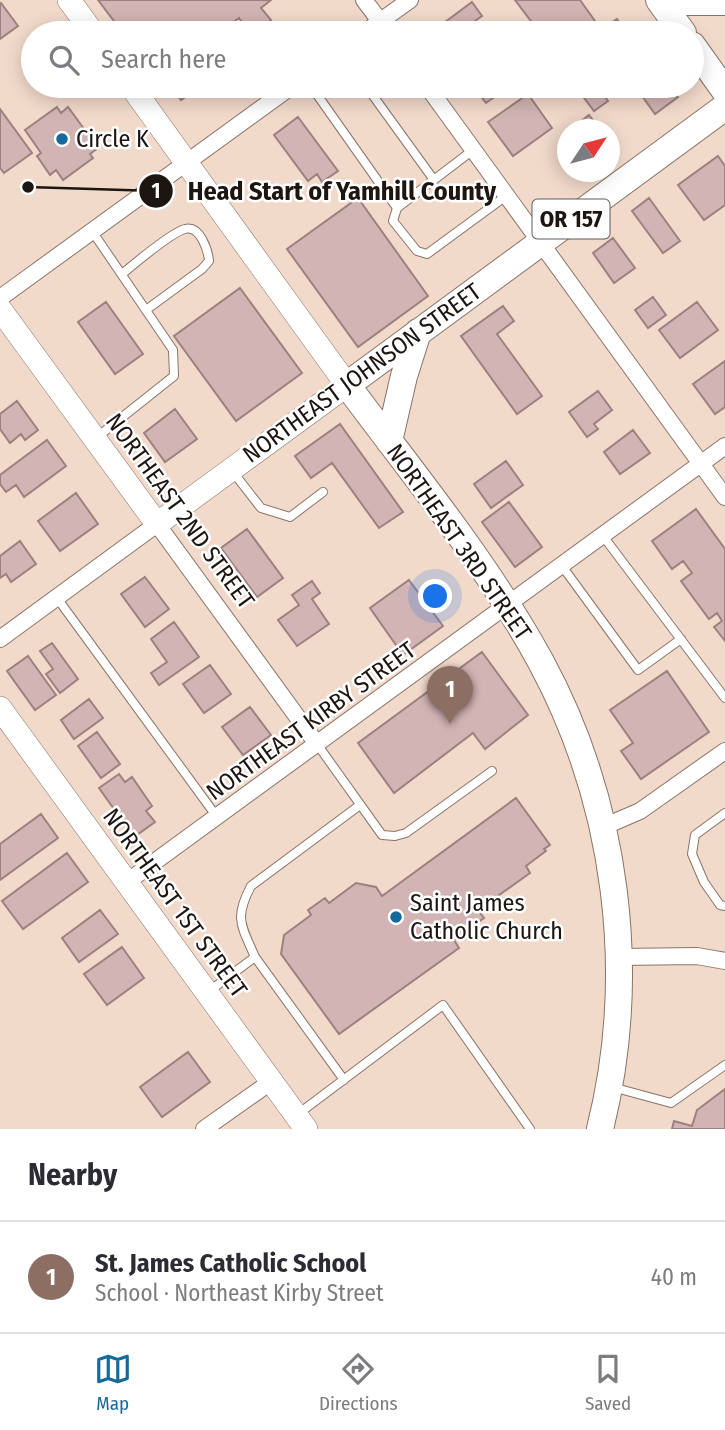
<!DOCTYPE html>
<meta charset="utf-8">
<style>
:root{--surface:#fff;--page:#f7f7f7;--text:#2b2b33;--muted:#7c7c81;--line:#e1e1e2;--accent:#166a9b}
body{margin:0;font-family:"Fira Sans Condensed",sans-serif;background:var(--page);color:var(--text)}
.compass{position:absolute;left:557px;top:119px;width:63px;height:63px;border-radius:50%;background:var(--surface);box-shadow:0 4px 18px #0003;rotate:54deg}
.you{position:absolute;left:436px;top:597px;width:24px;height:24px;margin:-18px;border:5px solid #fff;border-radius:50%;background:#1a73e8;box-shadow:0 0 0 10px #1a73e833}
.badge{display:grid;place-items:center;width:46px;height:46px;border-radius:50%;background:var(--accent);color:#fff;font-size:23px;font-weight:700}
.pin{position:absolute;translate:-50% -58px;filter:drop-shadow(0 2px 4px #0008)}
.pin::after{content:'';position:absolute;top:37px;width:24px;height:21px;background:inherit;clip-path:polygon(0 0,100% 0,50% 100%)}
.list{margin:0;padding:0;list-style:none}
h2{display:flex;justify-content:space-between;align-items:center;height:91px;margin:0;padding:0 28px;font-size:30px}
h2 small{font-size:23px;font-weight:400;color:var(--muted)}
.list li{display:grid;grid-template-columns:46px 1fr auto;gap:21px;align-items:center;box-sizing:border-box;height:112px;padding:0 28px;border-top:2px solid var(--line)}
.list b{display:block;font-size:26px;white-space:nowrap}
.list p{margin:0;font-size:23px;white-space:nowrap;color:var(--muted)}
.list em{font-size:23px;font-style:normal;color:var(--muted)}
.icon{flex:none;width:38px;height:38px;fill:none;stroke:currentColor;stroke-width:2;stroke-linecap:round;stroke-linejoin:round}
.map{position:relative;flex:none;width:725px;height:1129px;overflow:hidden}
.search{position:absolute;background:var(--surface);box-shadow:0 4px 18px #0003;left:21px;right:21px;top:21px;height:77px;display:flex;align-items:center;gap:18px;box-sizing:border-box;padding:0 24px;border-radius:38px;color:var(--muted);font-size:26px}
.sheet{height:203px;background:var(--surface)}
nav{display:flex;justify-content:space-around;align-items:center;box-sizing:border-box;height:98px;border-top:2px solid var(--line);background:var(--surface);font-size:19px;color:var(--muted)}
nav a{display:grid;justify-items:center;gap:4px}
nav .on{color:var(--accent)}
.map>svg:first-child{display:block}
.building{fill:#d2b4b4;stroke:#9c8180;stroke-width:2}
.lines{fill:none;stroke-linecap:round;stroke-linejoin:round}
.lane-casing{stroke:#8a7467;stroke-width:10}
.street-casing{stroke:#8a7467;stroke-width:18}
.secondary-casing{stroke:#8a7467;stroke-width:24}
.primary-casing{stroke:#8a7467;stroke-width:28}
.lane{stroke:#fff;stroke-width:8}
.street{stroke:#fff;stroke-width:16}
.secondary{stroke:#fff;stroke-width:23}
.primary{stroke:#fff;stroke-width:26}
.poi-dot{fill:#166a9b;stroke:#fff;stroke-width:2.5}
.labels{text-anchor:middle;stroke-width:5;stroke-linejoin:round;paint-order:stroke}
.shield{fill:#fff;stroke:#615b58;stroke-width:2}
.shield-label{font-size:23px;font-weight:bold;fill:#1d1510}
.poi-label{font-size:24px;fill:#1d1510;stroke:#fff;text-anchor:start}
.street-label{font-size:24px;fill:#1d1510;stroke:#fff}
.leader{fill:none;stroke:#1d1510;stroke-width:2.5}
.callout-dot{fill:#1d1510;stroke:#fff;stroke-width:2.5}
.mark-label{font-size:21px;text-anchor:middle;font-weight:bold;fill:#fff}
.callout-label{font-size:26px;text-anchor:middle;font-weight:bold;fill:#1d1510;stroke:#fff;stroke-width:5;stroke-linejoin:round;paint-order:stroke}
</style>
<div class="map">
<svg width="725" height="1129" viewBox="0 0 725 1129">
<rect width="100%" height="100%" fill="#f2dacb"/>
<!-- building -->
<path class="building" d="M98,0H271L261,8L271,20L260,28L257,24L248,31L239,18L219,33H123Z
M515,0H580L600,28L593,33H540Z
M472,2L482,16L472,23L478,33H435L433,31Z
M1,3L18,26L0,39V4Z
M617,19L627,33H597Z
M171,86H201L181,100Z
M473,86H510L486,103Z
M575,86H597L608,101L594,111Z
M635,86H669L678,97L655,114Z
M528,94L552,128L513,156L488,122Z
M57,107L61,113L68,107L98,148L90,154L93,158L63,180L56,170L50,175L37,156L41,153L25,130Z
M0,109L32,153L4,173L0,168Z
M589,115L601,130H570Z
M298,117L338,171L322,182L317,174L308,181L274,135Z
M718,156L725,166V205L704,220L678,185Z
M358,198L428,296L358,347L287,249Z
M649,198L680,241L663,253L632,211Z
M613,238L635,268L614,283L593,253Z
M240,288L302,373L236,421L174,336Z
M653,297L666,315L648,328L635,310Z
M106,302L143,354L115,374L78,322Z
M697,302L718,330L680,358L659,330Z
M503,306L514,321L497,334L542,396L517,414L461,336Z
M725,361V407L715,414L693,384Z
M598,391L612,410L594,424L598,429L587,437L569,412Z
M17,401L38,430L25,440L21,434L10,443L0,429V414Z
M175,409L197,439L165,462L144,433Z
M340,424L403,512L379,528L332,463L311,478L295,456Z
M633,430L650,453L620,474L604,452Z
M47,440L66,466L24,497L16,485L6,492L0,484V475Z
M506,461L523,485L491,508L474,484Z
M76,493L98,524L60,551L38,521Z
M509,502L542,547L515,567L482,522Z
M696,509L725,549V641L714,627L722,621L717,613L709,619L681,581L692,573L683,561L672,569L652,541Z
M247,529L283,578L257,597L221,548Z
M20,541L36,564L11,582L6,574L0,578V556Z
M145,577L169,609L145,627L121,594Z
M409,580L443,626L403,655L370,608Z
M312,581L320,593L312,599L329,624L297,646L278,620L299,605L292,595Z
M174,622L199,657L159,685L151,673L167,662L151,639Z
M52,643L78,679L60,693L46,674L53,669L40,651Z
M482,652L528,715L485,749L473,733L394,793L358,743Z
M28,656L56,695L35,710L7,671Z
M210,665L231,694L204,713L183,684Z
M667,671L709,732L641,779L621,751L633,743L610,710Z
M89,699L103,718L74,739L61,720Z
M250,707L271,735L243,755L222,727Z
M97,732L120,764L101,778L78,746Z
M119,774L125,782L132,777L152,806L146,811L155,822L134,837L99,788Z
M516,798L550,845L544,849L546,851L526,866L530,873L478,910L484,918L454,940L459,948L339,1034L281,954L284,935L311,915L308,910L325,898L329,903L356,883L376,887L382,896Z
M41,814L58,838L0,880V844Z
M67,853L88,882L23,929L2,901Z
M100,910L118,934L79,962L62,938Z
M122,947L144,978L107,1005L84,974Z
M188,1052L210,1082L162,1117L140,1087Z
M725,1089V1129H672L674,1121L692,1126L697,1110Z"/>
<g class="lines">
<defs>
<path id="lane" d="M311,86L397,208
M366,86L434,180
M473,150L397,208L393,221L417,251L427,254L506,196
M92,231L173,350L174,376L96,438
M122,274C134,264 172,232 185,229C200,225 208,250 209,261L202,269L146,310
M233,472L261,508L290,517L323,492
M603,536L725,698
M562,566L638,670L681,639
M57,598L217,817
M317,744L382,835L395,836L406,833L492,771
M725,813L695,835L692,854L704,882L720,905L725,906
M255,957C241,925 234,918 251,886L360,805
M208,992L255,957L344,1080
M612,1087L671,1103L725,1065
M298,1114L443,1005L530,1129"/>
<path id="street" d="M364,0L389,33
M664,7H725
M364,33L410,0
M427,86L725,497
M0,298L292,86
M0,639L157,524L317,744
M603,827L640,811L725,751
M127,882L725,446
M618,957L697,956L725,961
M204,1129L272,1081"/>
<path id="secondary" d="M69,0L93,33
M0,309L157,524L347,385L131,86
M0,708L306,1129"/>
<path id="primary" d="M659,0L683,33
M692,45L725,91
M389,441L404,376L418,332
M600,1129C639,973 617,803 541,662C487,563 414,475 347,385L725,107"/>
</defs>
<!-- lane casing -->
<use href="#lane" class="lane-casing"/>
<!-- street casing -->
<use href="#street" class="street-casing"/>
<!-- secondary casing -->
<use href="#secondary" class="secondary-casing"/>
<!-- primary casing -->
<use href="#primary" class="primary-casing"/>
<!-- lane -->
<use href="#lane" class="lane"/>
<!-- street -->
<use href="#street" class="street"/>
<!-- secondary -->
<use href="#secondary" class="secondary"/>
<!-- primary -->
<use href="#primary" class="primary"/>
</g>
<!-- markers -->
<g class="poi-dot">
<circle cx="62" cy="139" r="7"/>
<circle cx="396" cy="917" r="7"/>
</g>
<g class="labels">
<!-- shield labels -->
<rect class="shield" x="532.5" y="199.5" width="77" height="39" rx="5"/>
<g class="shield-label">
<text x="571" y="227">OR 157</text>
</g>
<!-- poi labels -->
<g class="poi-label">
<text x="76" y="147">Circle K</text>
<text x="410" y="911">Saint James<tspan x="410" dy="28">Catholic Church</tspan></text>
</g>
<!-- street labels -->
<g class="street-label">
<text transform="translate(362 373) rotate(-36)" y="8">NORTHEAST JOHNSON STREET</text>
<text transform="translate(180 511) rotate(54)" y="8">NORTHEAST 2ND STREET</text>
<text transform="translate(459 542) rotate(55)" y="8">NORTHEAST 3RD STREET</text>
<text transform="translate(311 721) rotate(-36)" y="8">NORTHEAST KIRBY STREET</text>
<text transform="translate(175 903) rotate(54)" y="8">NORTHEAST 1ST STREET</text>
</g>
</g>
<!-- callouts -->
<path class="leader" d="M28 187L156 191"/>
<g class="callout-dot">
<circle cx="28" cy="187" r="7"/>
<circle cx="156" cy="191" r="18"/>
</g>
<g class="mark-label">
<text x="156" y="198">1</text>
</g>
<g class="callout-label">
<text x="342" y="200">Head Start of Yamhill County</text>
</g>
</svg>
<svg class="compass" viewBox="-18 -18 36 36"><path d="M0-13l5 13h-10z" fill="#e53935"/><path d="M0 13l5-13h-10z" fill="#7c7c81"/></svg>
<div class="you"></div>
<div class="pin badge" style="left:450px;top:724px;background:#8d6e63">1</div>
<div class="search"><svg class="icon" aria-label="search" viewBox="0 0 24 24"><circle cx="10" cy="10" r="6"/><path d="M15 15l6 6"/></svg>Search here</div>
</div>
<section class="sheet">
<h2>Nearby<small></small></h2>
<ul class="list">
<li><span class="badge" style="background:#8d6e63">1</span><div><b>St. James Catholic School</b><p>School · Northeast Kirby Street</p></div><em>40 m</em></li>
</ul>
</section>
<nav>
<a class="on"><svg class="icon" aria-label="map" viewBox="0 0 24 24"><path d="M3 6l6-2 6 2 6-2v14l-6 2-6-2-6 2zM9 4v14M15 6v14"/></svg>Map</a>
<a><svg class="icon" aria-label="directions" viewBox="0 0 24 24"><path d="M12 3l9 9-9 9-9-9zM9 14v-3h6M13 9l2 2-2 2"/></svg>Directions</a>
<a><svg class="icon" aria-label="saved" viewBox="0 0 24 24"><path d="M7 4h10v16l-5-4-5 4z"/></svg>Saved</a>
</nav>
